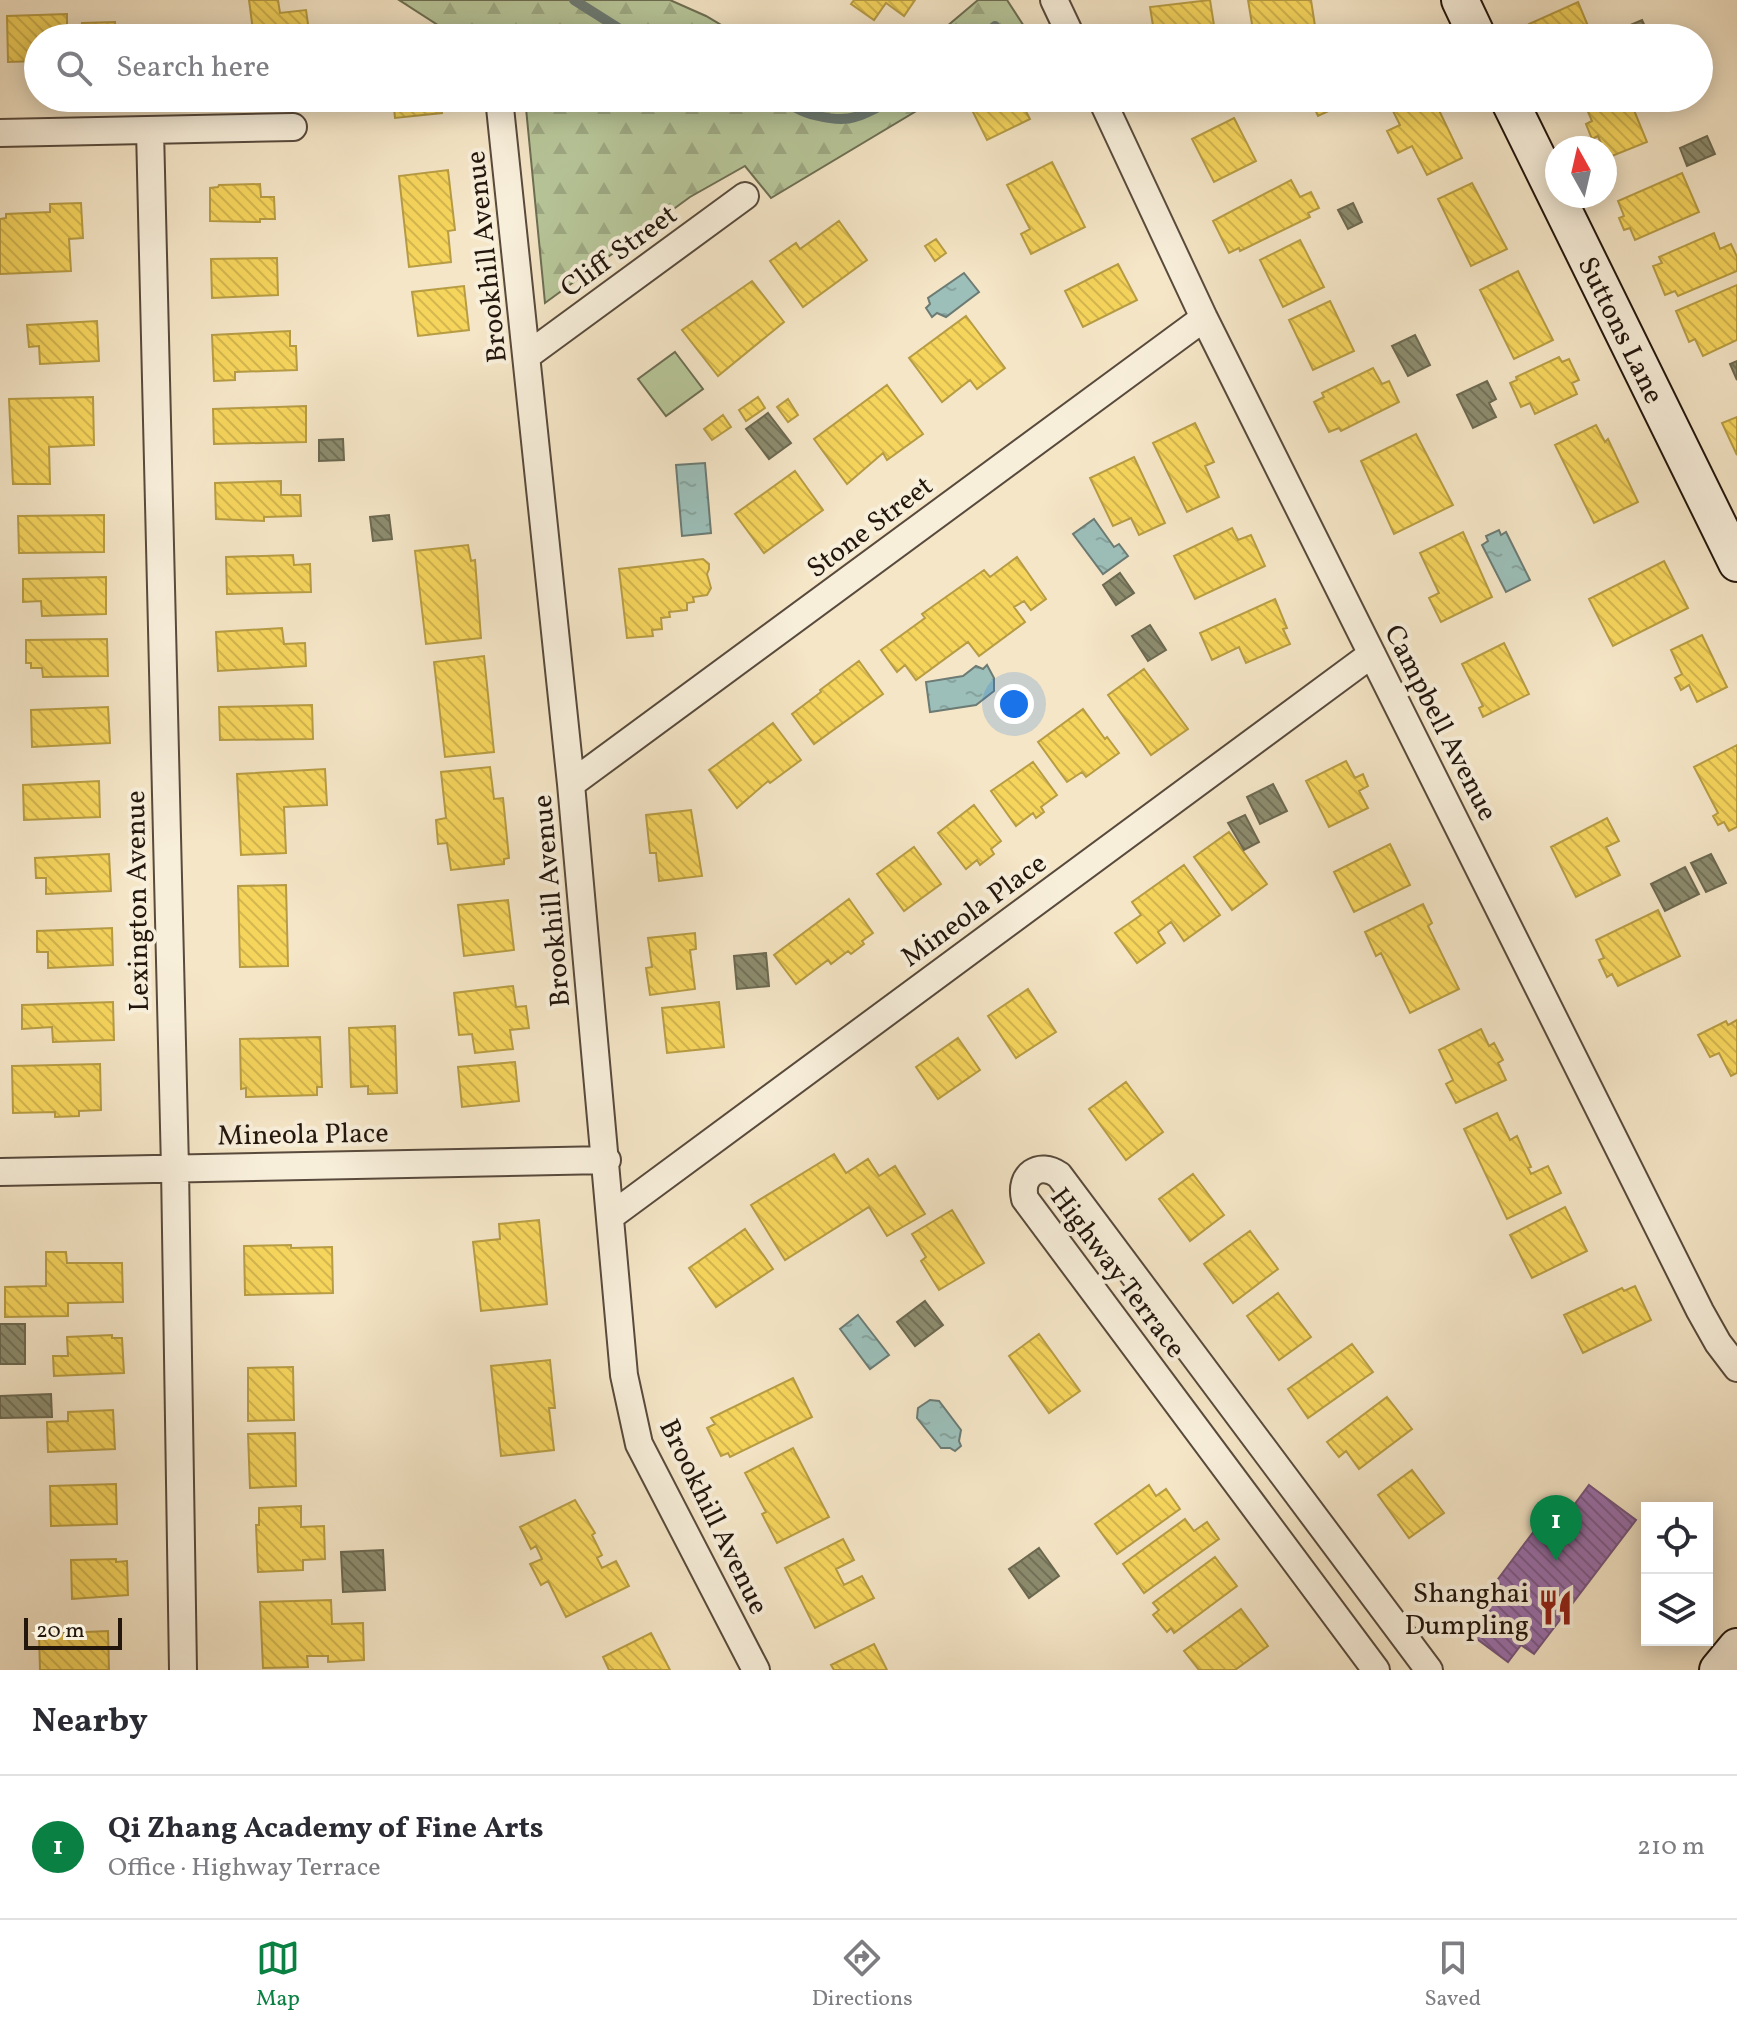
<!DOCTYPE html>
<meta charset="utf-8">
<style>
:root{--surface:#fff;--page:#f2f2f3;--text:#2b2b33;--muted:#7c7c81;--line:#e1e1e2;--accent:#0b8043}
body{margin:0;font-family:Vollkorn,serif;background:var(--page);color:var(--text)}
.controls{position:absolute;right:24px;bottom:24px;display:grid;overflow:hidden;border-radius:0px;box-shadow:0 4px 20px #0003}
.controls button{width:72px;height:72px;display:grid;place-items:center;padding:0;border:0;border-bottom:2px solid var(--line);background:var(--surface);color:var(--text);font:40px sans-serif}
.compass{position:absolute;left:1545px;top:136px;width:72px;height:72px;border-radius:50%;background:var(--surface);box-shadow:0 4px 20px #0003;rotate:352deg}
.scale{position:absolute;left:24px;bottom:20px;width:98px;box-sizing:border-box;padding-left:8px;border:4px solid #23160d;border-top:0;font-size:22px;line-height:28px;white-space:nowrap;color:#23160d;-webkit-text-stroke:6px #f8efdb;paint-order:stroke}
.you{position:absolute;left:1014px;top:704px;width:28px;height:28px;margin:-20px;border:6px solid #fff;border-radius:50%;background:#1a73e8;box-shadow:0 0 0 12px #1a73e833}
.badge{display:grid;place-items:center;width:52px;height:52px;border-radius:50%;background:var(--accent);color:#fff;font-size:26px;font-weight:700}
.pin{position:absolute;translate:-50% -66px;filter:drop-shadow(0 2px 4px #0008)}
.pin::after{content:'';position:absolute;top:42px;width:28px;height:24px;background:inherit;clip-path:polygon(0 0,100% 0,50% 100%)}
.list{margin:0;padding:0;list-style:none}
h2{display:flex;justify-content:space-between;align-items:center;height:104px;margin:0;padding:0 32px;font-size:34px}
h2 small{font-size:26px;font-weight:400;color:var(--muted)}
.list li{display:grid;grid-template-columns:52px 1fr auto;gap:24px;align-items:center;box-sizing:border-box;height:144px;padding:0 32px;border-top:2px solid var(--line)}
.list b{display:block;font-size:30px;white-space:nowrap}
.list p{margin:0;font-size:26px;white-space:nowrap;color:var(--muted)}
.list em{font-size:26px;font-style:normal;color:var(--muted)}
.icon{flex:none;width:44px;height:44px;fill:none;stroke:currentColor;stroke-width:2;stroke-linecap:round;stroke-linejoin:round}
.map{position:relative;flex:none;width:1737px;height:1670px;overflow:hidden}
.search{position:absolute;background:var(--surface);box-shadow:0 4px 20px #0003;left:24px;right:24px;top:24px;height:88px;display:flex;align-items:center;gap:20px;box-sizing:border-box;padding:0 28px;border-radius:44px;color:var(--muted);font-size:30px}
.sheet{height:248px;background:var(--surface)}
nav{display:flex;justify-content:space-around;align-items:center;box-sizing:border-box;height:112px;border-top:2px solid var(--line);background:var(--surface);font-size:22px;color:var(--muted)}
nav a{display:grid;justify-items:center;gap:4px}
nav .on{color:var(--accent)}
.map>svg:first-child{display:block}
.forest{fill:url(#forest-firs);stroke:#6d6e53;stroke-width:2}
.park{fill:#b7c699;stroke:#6d6e53;stroke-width:2}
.water{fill:url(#water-ripples);stroke:#6c7b74;stroke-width:2}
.homes{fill:url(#homes-back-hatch);stroke:#b79c44;stroke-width:2}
.offices{fill:url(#offices-back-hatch);stroke:#76557c;stroke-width:2}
.industry{fill:url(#industry-back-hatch);stroke:#6c6951;stroke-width:2}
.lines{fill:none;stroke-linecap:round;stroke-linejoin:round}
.stream{stroke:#6c7b74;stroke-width:10}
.street-casing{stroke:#584a3c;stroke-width:30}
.secondary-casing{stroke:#23160d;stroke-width:40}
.street{stroke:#f8efdb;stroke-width:26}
.secondary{stroke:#f8efdb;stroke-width:36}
.labels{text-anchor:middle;stroke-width:8;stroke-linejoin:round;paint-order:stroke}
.street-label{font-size:28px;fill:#23160d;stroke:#f8efdb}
.poi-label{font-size:28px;fill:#23160d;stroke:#f8efdb;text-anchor:end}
</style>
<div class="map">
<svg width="1737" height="1670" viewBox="0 0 1737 1670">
<defs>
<pattern id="forest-firs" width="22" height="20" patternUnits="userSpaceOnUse" patternTransform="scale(2)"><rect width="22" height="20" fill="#b7c699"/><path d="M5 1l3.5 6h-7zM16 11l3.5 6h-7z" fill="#9da983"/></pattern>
<pattern id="water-ripples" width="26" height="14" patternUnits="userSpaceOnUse" patternTransform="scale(2)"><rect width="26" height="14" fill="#9cbfb9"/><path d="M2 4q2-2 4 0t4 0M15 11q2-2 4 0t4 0" fill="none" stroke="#86a39e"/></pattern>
<pattern id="homes-back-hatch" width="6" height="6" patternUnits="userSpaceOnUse" patternTransform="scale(2)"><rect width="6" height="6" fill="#f6d55c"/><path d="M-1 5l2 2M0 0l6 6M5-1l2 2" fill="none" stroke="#d3b64f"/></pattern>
<pattern id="offices-back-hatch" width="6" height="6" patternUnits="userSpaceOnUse" patternTransform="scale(2)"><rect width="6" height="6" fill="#9970ab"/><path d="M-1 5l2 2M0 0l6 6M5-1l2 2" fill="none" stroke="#7c5b8a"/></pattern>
<pattern id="industry-back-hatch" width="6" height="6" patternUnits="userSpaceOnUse" patternTransform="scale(2)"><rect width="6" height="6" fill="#8c8c6e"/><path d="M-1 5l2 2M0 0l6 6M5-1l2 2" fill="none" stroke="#727159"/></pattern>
</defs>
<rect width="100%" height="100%" fill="#f5e6c7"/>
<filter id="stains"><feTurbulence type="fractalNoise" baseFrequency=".0025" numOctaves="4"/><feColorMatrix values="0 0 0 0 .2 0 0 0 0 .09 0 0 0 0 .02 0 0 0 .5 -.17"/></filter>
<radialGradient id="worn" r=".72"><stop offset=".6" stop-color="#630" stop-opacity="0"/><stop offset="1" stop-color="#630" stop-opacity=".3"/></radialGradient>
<!-- forest -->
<path class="forest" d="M399,0H670L706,16L743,38H458Z
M978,0H1007L1031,37L933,38Z
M525,98H938L771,198L745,166L690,197L545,303Z"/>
<!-- park -->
<path class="park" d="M675,352L703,389L666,416L638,379Z"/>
<!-- water -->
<path class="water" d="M964,273L979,292L946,317L937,313L932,317L926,308L930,304L928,298Z
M705,463L711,533L682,536L676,465Z
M1094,519L1114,547L1119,544L1128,556L1103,574L1073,534Z
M1499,530L1501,535L1506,532L1530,580L1506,592L1482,545L1488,541L1486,536Z
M987,665L994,678V691L976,705L930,712L926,682L963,676L976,666L983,669Z
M858,1315L889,1355L870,1369L840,1329Z
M930,1400L939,1401L961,1430L959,1441L961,1446L955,1451L950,1448H941L917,1418L918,1408Z"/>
<!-- homes -->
<path class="homes" d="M249,0H278L280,13L306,10L310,38H254Z
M854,0H915L904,16L886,3L874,20L851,4Z
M1210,0L1216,38H1155L1150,7Z
M1248,0H1311L1315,26L1254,36Z
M1578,2L1593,38H1526L1534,35L1529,24Z
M67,14V28H81L82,23L115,22L116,38H38V61L8,62L7,16Z
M1392,26L1395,32L1405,27L1410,38H1367Z
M393,98H440L442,113L395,118Z
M977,98H1019L1030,119L987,140L968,102Z
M1327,98H1330L1335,108L1318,116L1313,105Z
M1414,98H1429L1433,108L1437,106L1462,158L1427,175L1412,146L1398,153L1387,131L1400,125L1392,109Z
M1582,98H1629L1647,142L1607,158L1598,136L1592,139L1586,124L1592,121Z
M1234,118L1256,161L1214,182L1192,139Z
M1052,162L1085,227L1031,254L1021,234L1030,229L1007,185Z
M448,170L455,230L448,231L451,262L409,267L399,176Z
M1682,173L1699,212L1635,240L1630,228L1624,230L1619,218L1624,216L1618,201Z
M1291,180L1300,197L1311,192L1319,208L1308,213L1310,217L1240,251L1239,248L1229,253L1213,221Z
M1472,183L1507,249L1471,266L1438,199Z
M260,184L261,197H274L275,219H260V222L210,221V188L218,187L219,185Z
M81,203L83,238L69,239L71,271L0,274V219L6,218V214L50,212V204Z
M839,221L867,260L803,307L770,261L796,243L800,249Z
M1714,233L1720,249L1731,244L1737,257V271L1678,296L1675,291L1665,295L1653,266L1662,263L1659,257Z
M936,239L946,253L935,261L925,246Z
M1300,240L1324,287L1283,307L1260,260Z
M277,258L278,295L212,298L211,259Z
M1118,264L1137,300L1083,327L1065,291Z
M1518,271L1553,340L1514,359L1480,290Z
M752,281L784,322L718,376L682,330Z
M1737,285V340L1703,356L1695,339L1689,342L1676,311Z
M464,286L469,330L418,336L412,292Z
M1330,301L1354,351L1313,370L1289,320Z
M966,316L1005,368L977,389L970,380L942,402L909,358Z
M97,321L99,361L40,364L39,346L29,347L27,325Z
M290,331V346H296L297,370L235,372V380L214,381L212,335Z
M1559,357L1562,362L1569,359L1579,380L1572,383L1577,394L1535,414L1530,403L1521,407L1510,383L1517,380L1516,377Z
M1373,368L1382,384L1389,381L1399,402L1341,431L1339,428L1329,432L1314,402L1324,397L1322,393Z
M887,385L923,434L887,460L883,453L847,484L814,439Z
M93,397L94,445L49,447L50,484H13L9,399Z
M758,397L765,408L746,421L739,410Z
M788,399L798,415L788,422L777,407Z
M306,406V442L214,444L213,409Z
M723,415L731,427L712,440L704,429Z
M1737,417V455L1722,423Z
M1195,423L1214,462L1205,466L1219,497L1187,512L1153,443Z
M1596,425L1605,442L1608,439L1638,502L1594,523L1555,445Z
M1416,434L1453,505L1394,534L1361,461Z
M1134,457L1165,523L1139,535L1131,518L1113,526L1090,478Z
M795,471L823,510L764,553L735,514Z
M281,481V495H300L301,516L264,517V521L216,519L215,483Z
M104,515V552L19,553L18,516Z
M1232,528L1238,540L1251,535L1265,566L1195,599L1174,556Z
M1463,532L1492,597L1441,622L1429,598L1439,593L1420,553Z
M468,545L471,561L475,560L481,638L426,644L415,551Z
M293,555L294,565L310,564L311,592L227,594L226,557Z
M1017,557L1046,599L1031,610L1024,601L1014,607L1025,622L979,656L968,642L916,680L905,665L897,672L881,650L925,618L922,614L984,570L990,577Z
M703,559L709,564V569L707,574L711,588L707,595L693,597L694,602L687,603V610L669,612L670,617L661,618L662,629L652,630L653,636L627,638L619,569Z
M1664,561L1688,608L1613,646L1589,599Z
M106,577V614L42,616L41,601L23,602V579Z
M1275,599L1287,628L1283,629L1290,644L1246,663L1239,647L1212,660L1200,633Z
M282,628L284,644L305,643L306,666L218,671L216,632Z
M1702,635L1727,687L1697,702L1689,685L1681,690L1675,678L1682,674L1671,650Z
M107,639L108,676L43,677L42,668H31V663H26V640Z
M1504,643L1529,694L1483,717L1479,708L1483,706L1462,664Z
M484,656L494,752L445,757L434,662Z
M859,661L883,694L814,744L792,714L821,692L820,690Z
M1144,669L1188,729L1151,755L1108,695Z
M312,705L313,739L220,740L219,707Z
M108,707L110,743L32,747L31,710Z
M1083,709L1105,739L1107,737L1119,753L1086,777L1082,772L1067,782L1038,742Z
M773,723L801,760L770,783L768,781L737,808L709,770Z
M1737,745V827L1729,831L1724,822L1718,825L1713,816L1718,813L1694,767Z
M1346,761L1355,778L1363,774L1368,786L1359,791L1368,808L1329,827L1306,781Z
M1033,762L1057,795L1041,807L1044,812L1036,818L1033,813L1016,826L991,791Z
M490,767L494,799L503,798L509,858L504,859V864L451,870L447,843L438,844L436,820L446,818L441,772Z
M325,769L327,805L284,807L286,853L241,855L237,774Z
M99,781L100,817L24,820L23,785Z
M974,805L1001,841L991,849L994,854L980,865L977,860L966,869L938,833Z
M691,810L702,876L659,881L656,853H650L646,815Z
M1607,818L1619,841L1606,847L1620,875L1576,897L1551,847Z
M1229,832L1267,884L1232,910L1194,857Z
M1390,844L1410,885L1354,912L1334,872Z
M914,847L941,884L904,911L877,874Z
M109,854L111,891L46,894V878H36L35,858Z
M1184,865L1220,915L1184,941L1171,922L1158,932L1165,943L1137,963L1115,933L1141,915L1132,902Z
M286,885L288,966L240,967L238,886Z
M849,899L873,933L862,941L864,944L851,954L848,951L831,964L828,960L796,984L774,955Z
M508,900L514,950L464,956L458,905Z
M1423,904L1432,923L1428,926L1459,989L1410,1013L1381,953L1376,956L1365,932Z
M1658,910L1680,956L1618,986L1612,974L1607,977L1599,960L1604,958L1596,940Z
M112,928L113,965L48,968V952H37V931Z
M695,933L696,949L690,950L695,989L650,995L646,968L652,967L648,938Z
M513,986L516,1007L526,1006L529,1028L510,1030L513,1049L475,1053L472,1034L459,1035L454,993Z
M1028,989L1056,1032L1016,1058L988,1016Z
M113,1002L114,1040L53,1042L52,1027L22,1029V1005Z
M719,1002L724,1047L667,1053L662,1008Z
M1737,1020V1073L1731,1076L1719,1053L1710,1057L1698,1035L1726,1021L1728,1025Z
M395,1026L397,1093L368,1094V1086L351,1087L349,1028Z
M1481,1029L1489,1046L1494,1043L1503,1060L1498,1063L1506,1080L1456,1103L1446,1084L1453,1080L1439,1050Z
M320,1037L322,1087H317V1095L246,1097V1088L241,1089L240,1039Z
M958,1038L980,1070L938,1099L916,1067Z
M515,1062L519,1101L462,1107L458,1067Z
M100,1064L101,1110L79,1111V1116L55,1117V1112L13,1113L12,1066Z
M1126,1082L1163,1132L1126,1160L1089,1109Z
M1497,1113L1510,1140L1517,1136L1531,1167L1528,1168L1531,1174L1548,1166L1561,1193L1507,1219L1464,1129Z
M834,1154L846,1173L868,1159L879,1176L895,1166L925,1214L887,1236L869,1207L785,1260L751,1205Z
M1193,1174L1224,1215L1190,1241L1159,1199Z
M1565,1207L1587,1251L1532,1278L1510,1235Z
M952,1210L984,1263L939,1290L921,1261L926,1257L912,1234Z
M539,1220L547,1304L481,1311L473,1242L500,1239L499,1224Z
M745,1229L773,1269L716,1307L689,1268Z
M1250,1231L1278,1269L1233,1303L1204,1264Z
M291,1245V1248L332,1247L333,1293L245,1295L244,1246Z
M46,1252H66L67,1263H122L123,1302L68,1303V1316L5,1317V1287L46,1286Z
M1635,1286L1651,1320L1583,1353L1564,1315L1622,1288L1624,1291Z
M1278,1293L1311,1337L1279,1360L1247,1316Z
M1039,1334L1080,1391L1049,1413L1009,1356Z
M112,1335V1338H122L124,1373L54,1376L53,1356H68L67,1337Z
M1352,1344L1373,1372L1308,1418L1288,1389Z
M550,1360L555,1408H549L554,1450L501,1456L491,1366Z
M293,1367L294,1420L248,1421V1368Z
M793,1378L812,1417L730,1457L728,1453L721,1456L707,1428L715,1424L711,1418Z
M1387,1397L1412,1429L1359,1469L1346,1451L1339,1457L1327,1442Z
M113,1410L115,1449L48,1452L47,1422L68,1421V1412Z
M295,1433L296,1486L250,1488L248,1434Z
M793,1448L829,1517L777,1543L762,1514L766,1512L745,1473Z
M1412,1470L1444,1513L1409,1538L1378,1495Z
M116,1484L117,1524L51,1526L50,1486Z
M1149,1485L1156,1496L1166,1489L1180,1509L1117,1554L1095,1524Z
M575,1500L595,1533L592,1535L602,1555L597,1558L602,1568L616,1561L629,1586L566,1617L548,1581L541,1585L530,1564L542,1559L536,1546L531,1549L520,1527Z
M301,1506V1527L324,1526L325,1559L303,1560V1570L258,1572L256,1525H259V1508Z
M1185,1519L1194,1531L1207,1522L1219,1539L1144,1593L1123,1564Z
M843,1539L854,1560L836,1569L844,1585L862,1576L874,1598L815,1628L785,1568Z
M1215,1557L1237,1586L1174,1633L1171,1628L1167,1632L1153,1615L1159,1610L1153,1603Z
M116,1559V1562L127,1561L128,1595L72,1599L71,1560Z
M331,1600L332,1624L363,1623L364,1660L328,1662V1656H307L308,1667L263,1668L260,1602Z
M1241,1609L1268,1646L1235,1670H1199L1184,1651Z
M108,1631L109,1670H40L39,1634Z
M651,1633L670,1670H609L603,1657Z
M874,1644L887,1670H834L831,1665Z"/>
<!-- offices -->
<path class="offices" d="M1589,1485L1636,1520L1534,1654L1521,1645L1508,1662L1473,1636L1489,1616L1477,1607L1558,1499L1571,1509Z"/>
<!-- industry -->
<path class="industry" d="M1642,20L1649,35L1634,38L1628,26Z
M1351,27L1356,38H1327Z
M1707,136L1715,154L1687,166L1680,148Z
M1353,203L1362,222L1348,229L1338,210Z
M1415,335L1430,365L1408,376L1392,346Z
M1737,361V380L1730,364Z
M1487,381L1496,399L1489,403L1496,417L1473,428L1457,395Z
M768,413L791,443L769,459L746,429Z
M343,439L344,460L319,461V440Z
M389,515L392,539L373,541L370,517Z
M1120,573L1134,593L1116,605L1103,585Z
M1150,625L1166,650L1148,661L1132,636Z
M1273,784L1287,811L1260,824L1247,797Z
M1245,815L1259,842L1244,850L1228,823Z
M1711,854L1726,883L1706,892L1691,863Z
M1685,867L1699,894L1665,911L1651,884Z
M766,953L769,986L737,989L734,956Z
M925,1301L943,1325L915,1346L897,1322Z
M0,1324H25V1364H0Z
M51,1394L52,1417L0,1418V1396Z
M1039,1548L1059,1576L1029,1598L1009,1569Z
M383,1550L385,1590L343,1592L341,1552Z"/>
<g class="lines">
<!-- stream -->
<path class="stream" d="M574,0L623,31L647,38
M981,38L995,26
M785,98C795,114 838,123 855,117C869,113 883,104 895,98"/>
<defs>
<path id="street" d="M1054,0L1072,38
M499,98L571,784L624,1375L639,1444L756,1670
M1101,98L1204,318L1700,1311L1718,1343L1737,1368
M150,130L175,1168L183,1670
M0,133L293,127
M528,355L745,196
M571,784L1204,318
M0,1172L607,1160
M611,1216L1372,654
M1376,1670L1025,1199C1019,1175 1039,1161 1059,1175L1429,1670"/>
<g id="secondary">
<path d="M1460,0L1478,38"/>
<path id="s1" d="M1508,98L1737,563"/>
<path d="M1718,1670L1737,1647"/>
</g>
</defs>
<!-- street casing -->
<use href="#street" class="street-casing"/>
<!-- secondary casing -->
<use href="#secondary" class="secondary-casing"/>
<!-- street -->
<use href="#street" class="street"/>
<!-- secondary -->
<use href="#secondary" class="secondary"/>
</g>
<!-- icons -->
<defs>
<symbol id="restaurant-bare" viewBox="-9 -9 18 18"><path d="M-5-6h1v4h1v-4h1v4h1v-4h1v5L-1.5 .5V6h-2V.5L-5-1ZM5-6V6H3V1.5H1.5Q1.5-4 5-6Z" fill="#8f2418" stroke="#f8efdb" stroke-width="2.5" paint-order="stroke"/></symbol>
</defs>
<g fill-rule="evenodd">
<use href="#restaurant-bare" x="1530" y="1582" width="51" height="51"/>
</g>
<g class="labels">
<!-- street labels -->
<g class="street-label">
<text transform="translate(618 250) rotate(-36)" y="10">Cliff Street</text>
<text transform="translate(485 257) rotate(-96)" y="10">Brookhill Avenue</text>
<text dy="10" stroke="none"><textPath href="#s1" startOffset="258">Suttons Lane</textPath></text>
<text transform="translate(869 526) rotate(-37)" y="10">Stone Street</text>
<text transform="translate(1442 722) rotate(63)" y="10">Campbell Avenue</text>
<text transform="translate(136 901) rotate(-91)" y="10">Lexington Avenue</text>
<text transform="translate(550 901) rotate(-95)" y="10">Brookhill Avenue</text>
<text transform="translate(973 909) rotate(-36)" y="10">Mineola Place</text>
<text transform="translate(303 1133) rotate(-1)" y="10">Mineola Place</text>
<text transform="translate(1119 1272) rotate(53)" y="10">Highway Terrace</text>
<text transform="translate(715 1516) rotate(64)" y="10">Brookhill Avenue</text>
</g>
<!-- poi labels -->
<g class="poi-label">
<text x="1529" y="1602">Shanghai<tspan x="1529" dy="32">Dumpling</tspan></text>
</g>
</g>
<rect width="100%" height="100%" filter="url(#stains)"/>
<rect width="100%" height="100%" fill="url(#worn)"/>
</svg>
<div class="controls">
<button><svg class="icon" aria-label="locate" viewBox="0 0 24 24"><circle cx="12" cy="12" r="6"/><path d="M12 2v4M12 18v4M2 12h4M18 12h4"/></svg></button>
<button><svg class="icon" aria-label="layers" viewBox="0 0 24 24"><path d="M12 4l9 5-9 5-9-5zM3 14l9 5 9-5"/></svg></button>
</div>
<svg class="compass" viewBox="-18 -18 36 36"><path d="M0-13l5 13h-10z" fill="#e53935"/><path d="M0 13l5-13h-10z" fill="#7c7c81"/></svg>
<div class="scale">20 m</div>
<div class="you"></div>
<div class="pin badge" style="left:1556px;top:1561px">1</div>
<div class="search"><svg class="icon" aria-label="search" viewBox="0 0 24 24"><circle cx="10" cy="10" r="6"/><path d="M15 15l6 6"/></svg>Search here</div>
</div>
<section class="sheet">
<h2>Nearby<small></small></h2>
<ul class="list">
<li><span class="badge">1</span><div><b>Qi Zhang Academy of Fine Arts</b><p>Office · Highway Terrace</p></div><em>210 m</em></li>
</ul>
</section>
<nav>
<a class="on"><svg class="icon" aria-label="map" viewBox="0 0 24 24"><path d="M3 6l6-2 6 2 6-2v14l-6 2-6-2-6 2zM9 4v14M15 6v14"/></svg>Map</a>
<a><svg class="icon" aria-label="directions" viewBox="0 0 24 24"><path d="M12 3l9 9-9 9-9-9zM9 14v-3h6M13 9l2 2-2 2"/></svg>Directions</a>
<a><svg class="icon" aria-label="saved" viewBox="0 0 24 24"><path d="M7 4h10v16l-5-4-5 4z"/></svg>Saved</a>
</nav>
